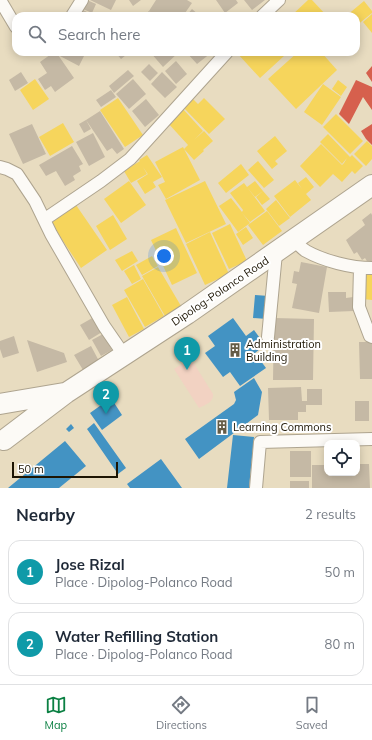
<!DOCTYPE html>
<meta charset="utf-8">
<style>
:root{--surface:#fff;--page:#f2f2f3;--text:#1f2937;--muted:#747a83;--line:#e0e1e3;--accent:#0b8043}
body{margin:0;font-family:Mulish,sans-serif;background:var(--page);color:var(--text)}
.controls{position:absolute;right:12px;bottom:12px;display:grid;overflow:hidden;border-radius:8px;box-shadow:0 2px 10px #0003}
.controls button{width:36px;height:36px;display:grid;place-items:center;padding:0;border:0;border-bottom:1px solid var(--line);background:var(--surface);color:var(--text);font:20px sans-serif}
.scale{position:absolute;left:12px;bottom:10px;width:106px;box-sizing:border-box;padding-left:4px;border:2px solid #1d1503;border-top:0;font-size:11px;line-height:14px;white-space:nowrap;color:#1d1503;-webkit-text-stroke:3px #fff;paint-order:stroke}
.you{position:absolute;left:164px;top:256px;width:14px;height:14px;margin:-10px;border:3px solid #fff;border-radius:50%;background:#1a73e8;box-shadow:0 0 0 6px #1a73e833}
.badge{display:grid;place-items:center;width:26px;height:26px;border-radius:50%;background:var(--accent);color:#fff;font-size:13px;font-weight:700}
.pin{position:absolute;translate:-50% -33px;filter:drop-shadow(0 1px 2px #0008)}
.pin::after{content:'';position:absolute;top:21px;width:14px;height:12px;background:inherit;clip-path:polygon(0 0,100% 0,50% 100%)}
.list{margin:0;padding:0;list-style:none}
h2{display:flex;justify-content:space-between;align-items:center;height:52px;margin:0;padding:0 16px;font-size:17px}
h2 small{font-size:13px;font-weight:400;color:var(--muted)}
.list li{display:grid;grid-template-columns:26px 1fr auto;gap:12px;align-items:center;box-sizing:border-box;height:64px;margin:0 8px 8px;padding:0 8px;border:1px solid var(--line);border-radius:12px}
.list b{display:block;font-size:15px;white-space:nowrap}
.list p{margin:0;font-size:13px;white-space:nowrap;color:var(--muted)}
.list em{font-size:13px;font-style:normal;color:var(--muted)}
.icon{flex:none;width:22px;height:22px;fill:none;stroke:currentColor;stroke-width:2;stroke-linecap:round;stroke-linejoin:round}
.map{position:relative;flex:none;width:372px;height:488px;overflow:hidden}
.search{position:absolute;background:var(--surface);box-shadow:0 2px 10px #0003;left:12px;right:12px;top:12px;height:44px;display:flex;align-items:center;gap:10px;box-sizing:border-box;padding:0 14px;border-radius:12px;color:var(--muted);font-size:15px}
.sheet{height:196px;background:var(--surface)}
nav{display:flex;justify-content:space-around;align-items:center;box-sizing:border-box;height:56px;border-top:1px solid var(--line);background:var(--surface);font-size:11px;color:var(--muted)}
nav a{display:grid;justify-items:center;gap:2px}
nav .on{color:var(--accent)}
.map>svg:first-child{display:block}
.green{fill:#f2d2c2}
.homes{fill:#f6d55c}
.shops{fill:#d6604d}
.schools{fill:#4393c3}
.building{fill:#c5b9a5}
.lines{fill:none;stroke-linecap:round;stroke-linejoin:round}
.minor-casing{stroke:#aea48f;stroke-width:14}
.trunk-casing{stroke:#aea48f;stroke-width:22}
.minor{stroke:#fcfaf6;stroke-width:12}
.trunk{stroke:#fcfaf6;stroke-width:20}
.labels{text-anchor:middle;stroke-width:4;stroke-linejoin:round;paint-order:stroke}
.street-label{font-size:11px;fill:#1d1503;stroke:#fff}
.poi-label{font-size:11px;fill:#1d1503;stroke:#fff;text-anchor:start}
</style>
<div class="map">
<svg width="372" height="488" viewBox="0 0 372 488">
<rect width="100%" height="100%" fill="#e8dcc0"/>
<!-- green -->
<path class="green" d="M188,360H191L193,362L213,394C214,402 205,405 199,408L174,369Z"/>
<!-- homes -->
<path class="homes" d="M308,0H312L327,16H291Z
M364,1L372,11V13L356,26V16H346Z
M372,14V33L363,22Z
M238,52H284L282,54L284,56L260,78L237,53Z
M298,52H321L337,70L296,109L268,79Z
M35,79L49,99L33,110L20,90Z
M338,80L347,87L341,96L332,89Z
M323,84L341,97L322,125L304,112Z
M118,98L143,135L125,147L100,110Z
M192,98L198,104L204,98L225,119L209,134L183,107Z
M182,108L203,131L194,140L204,131L213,141L203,150L204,151L194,160L184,149L188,145L167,122Z
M336,114L363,141L350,154L323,127Z
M63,123L74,142L50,156L39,137Z
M328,134L350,157L352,155L363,166L355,174L352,171L342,182L333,174L320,187L300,166L321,144L342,165L344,163L347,158L342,164L320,142Z
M275,136L287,151L275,161L278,164L272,169L257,151Z
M367,141L372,146V159L366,166L354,154Z
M183,147L200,180L166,199L158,185L165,182L155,162Z
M147,155L162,177L153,182L143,167L147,174L131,183L124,171L140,161L139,160Z
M258,161L274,180L264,188L248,170Z
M241,164L249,175L226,193L218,183Z
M148,174L156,187L145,194L137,181Z
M306,177L314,187L306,194L311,200L290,217L274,196L295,180L302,189L298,183Z
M129,181L146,205L121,223L104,199Z
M205,181L226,224L186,243L165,200Z
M255,181L263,191L255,197L247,187Z
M244,183L265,211L250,222L242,213L250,223L238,232L219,206L231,198L242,212L243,210L230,193Z
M263,191L270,199L262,205L256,197Z
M276,200L290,218L279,226L266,209Z
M76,205L107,250L81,268L51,223Z
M267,211L282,231L263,245L248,225Z
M113,215L127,239L110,250L96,226Z
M230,224L247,261L229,269L212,233Z
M246,227L253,238L243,245L236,234Z
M176,228L197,273L172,285L151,240Z
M210,232L229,274L205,285L186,244Z
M132,251L138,261L122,271L115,260Z
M152,256L158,266L142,275L136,265Z
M134,265L141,279L132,284L124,271Z
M158,267L181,306L165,316L142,276Z
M363,275H372V300L363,299Z
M143,279L164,316L145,327L124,290Z
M127,297L144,329L129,337L112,305Z"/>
<!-- shops -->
<path class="shops" d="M372,66V82L366,73Z
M356,80L372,87V110L363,97L349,124L339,114Z
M372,124V145L366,139L361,131Z"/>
<!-- schools -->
<path class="schools" d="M255,295L269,296L267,319L253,318Z
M233,318L246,336L254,330L265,345L255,353L266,368L240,386L230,372L223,377L205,353L215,346L208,336Z
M254,378L262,392L258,415L199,459L185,439L234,404L236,400L234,392Z
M111,398L122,415L102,430L90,413Z
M94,423L126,468L118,474L87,429Z
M71,424L74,428L69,432L66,429Z
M233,435L254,437L249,488H227Z
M65,441L86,466L59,488H8Z
M161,459L182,488H130L127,484Z"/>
<!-- building -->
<path class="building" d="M87,0L96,4L92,13L83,9Z
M90,0H116L111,10Z
M129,0H141L133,6Z
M156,0H187L192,3L183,16H156L149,11L153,16H143L149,11Z
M216,0H236L238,3L225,13Z
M244,0H265L252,10Z
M192,9L200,16H186Z
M83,10L95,16H80Z
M54,52H56L74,78L55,92L51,86L45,90L38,79L47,73L40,62Z
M62,52H86L79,66L60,56Z
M115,52H130L121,59Z
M150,52H179L163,67Z
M186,52H210L211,53L197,64Z
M176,61L187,74L176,84L165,71Z
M149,64L158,73L150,81L141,72Z
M128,70L134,76L114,93L109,86Z
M21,72L28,83L15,91L9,80Z
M162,72L177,87L165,98L151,84Z
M133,79L146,94L129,109L116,94Z
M111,90L116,97L101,107L96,100Z
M146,99L159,115L145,127L132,111Z
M100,111L124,149L117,154L112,148L107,151L86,120Z
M86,120L91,129L84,133L79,124Z
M32,124L46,154L23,164L9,134Z
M93,133L105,157L89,166L76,142Z
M72,146L83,164L79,166L81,171L73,176L75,180L65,186L56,171L46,176L39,165Z
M371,213L372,215V265L370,266L365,258L362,260L357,252L354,254L346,240L365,225L362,220Z
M301,262L327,267L319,313L292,308L297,284L292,283L294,271L299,272Z
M328,292H346V298L353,297L354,311L329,312Z
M94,317L102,332L89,340L80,325Z
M274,318L314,319L313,380H273Z
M103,334L112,350L101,356L92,340Z
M14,336L19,353L3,358L0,349V341Z
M27,340L64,353L67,362L37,372Z
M359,342H372V379H360Z
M91,346L99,361L83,370L74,355Z
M301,387L302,401H307V389H322V405H306V412H298V420H269L268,388Z
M355,401H369V421H355Z
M290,451H311V477H290Z
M357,464H369L370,488H312V465H327V473H357Z
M290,481H309V488H290Z"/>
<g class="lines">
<defs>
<path id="minor" d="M0,0L16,27
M72,16L82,0
M262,16L279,0
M0,167L7,169L17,174L35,201L51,234L104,326L124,355
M45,221L48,217L101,181L130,159L227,52
M295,240C298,244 301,248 306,251C324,261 351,268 372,268
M360,268L359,307L370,336L372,337
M268,337L276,253
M256,488L260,442L372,439"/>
<path id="trunk" d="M0,404L64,393
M4,440L66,393L187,314L372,185"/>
</defs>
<!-- minor casing -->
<use href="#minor" class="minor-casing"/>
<!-- trunk casing -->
<use href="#trunk" class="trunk-casing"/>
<!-- minor -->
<use href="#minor" class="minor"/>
<!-- trunk -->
<use href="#trunk" class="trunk"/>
</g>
<!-- icons -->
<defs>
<symbol id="building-bare" viewBox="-9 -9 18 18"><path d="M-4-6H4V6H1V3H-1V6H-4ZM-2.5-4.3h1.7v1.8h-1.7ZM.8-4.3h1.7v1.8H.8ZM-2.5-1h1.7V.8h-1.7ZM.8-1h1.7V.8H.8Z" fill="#645b45" stroke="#fff" stroke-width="2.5" paint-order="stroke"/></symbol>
</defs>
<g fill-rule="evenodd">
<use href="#building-bare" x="225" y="340" width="20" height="20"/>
<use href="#building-bare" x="212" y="417" width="20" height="20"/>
</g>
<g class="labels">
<!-- street labels -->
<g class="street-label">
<text transform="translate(220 291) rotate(-34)" y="4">Dipolog-Polanco Road</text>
</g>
<!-- poi labels -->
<g class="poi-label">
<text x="246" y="348">Administration<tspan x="246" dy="13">Building</tspan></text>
<text x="233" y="431">Learning Commons</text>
</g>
</g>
</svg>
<div class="controls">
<button><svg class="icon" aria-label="locate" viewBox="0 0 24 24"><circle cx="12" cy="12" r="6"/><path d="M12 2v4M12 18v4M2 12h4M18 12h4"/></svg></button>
</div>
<div class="scale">50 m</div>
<div class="you"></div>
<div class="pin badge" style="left:187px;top:370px;background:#0f9aa8">1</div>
<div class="pin badge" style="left:106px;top:414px;background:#0f9aa8">2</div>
<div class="search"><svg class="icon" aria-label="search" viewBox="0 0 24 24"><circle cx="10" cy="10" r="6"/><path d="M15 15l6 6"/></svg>Search here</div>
</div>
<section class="sheet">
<h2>Nearby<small>2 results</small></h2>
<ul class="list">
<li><span class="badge" style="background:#0f9aa8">1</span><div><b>Jose Rizal</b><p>Place · Dipolog-Polanco Road</p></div><em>50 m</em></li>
<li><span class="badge" style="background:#0f9aa8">2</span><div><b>Water Refilling Station</b><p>Place · Dipolog-Polanco Road</p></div><em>80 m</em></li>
</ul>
</section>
<nav>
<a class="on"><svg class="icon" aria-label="map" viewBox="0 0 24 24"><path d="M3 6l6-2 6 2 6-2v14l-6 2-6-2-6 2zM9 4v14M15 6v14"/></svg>Map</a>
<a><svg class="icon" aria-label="directions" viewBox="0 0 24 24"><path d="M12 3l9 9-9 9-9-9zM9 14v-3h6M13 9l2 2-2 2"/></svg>Directions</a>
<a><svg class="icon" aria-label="saved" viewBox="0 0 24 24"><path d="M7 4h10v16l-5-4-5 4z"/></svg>Saved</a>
</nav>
